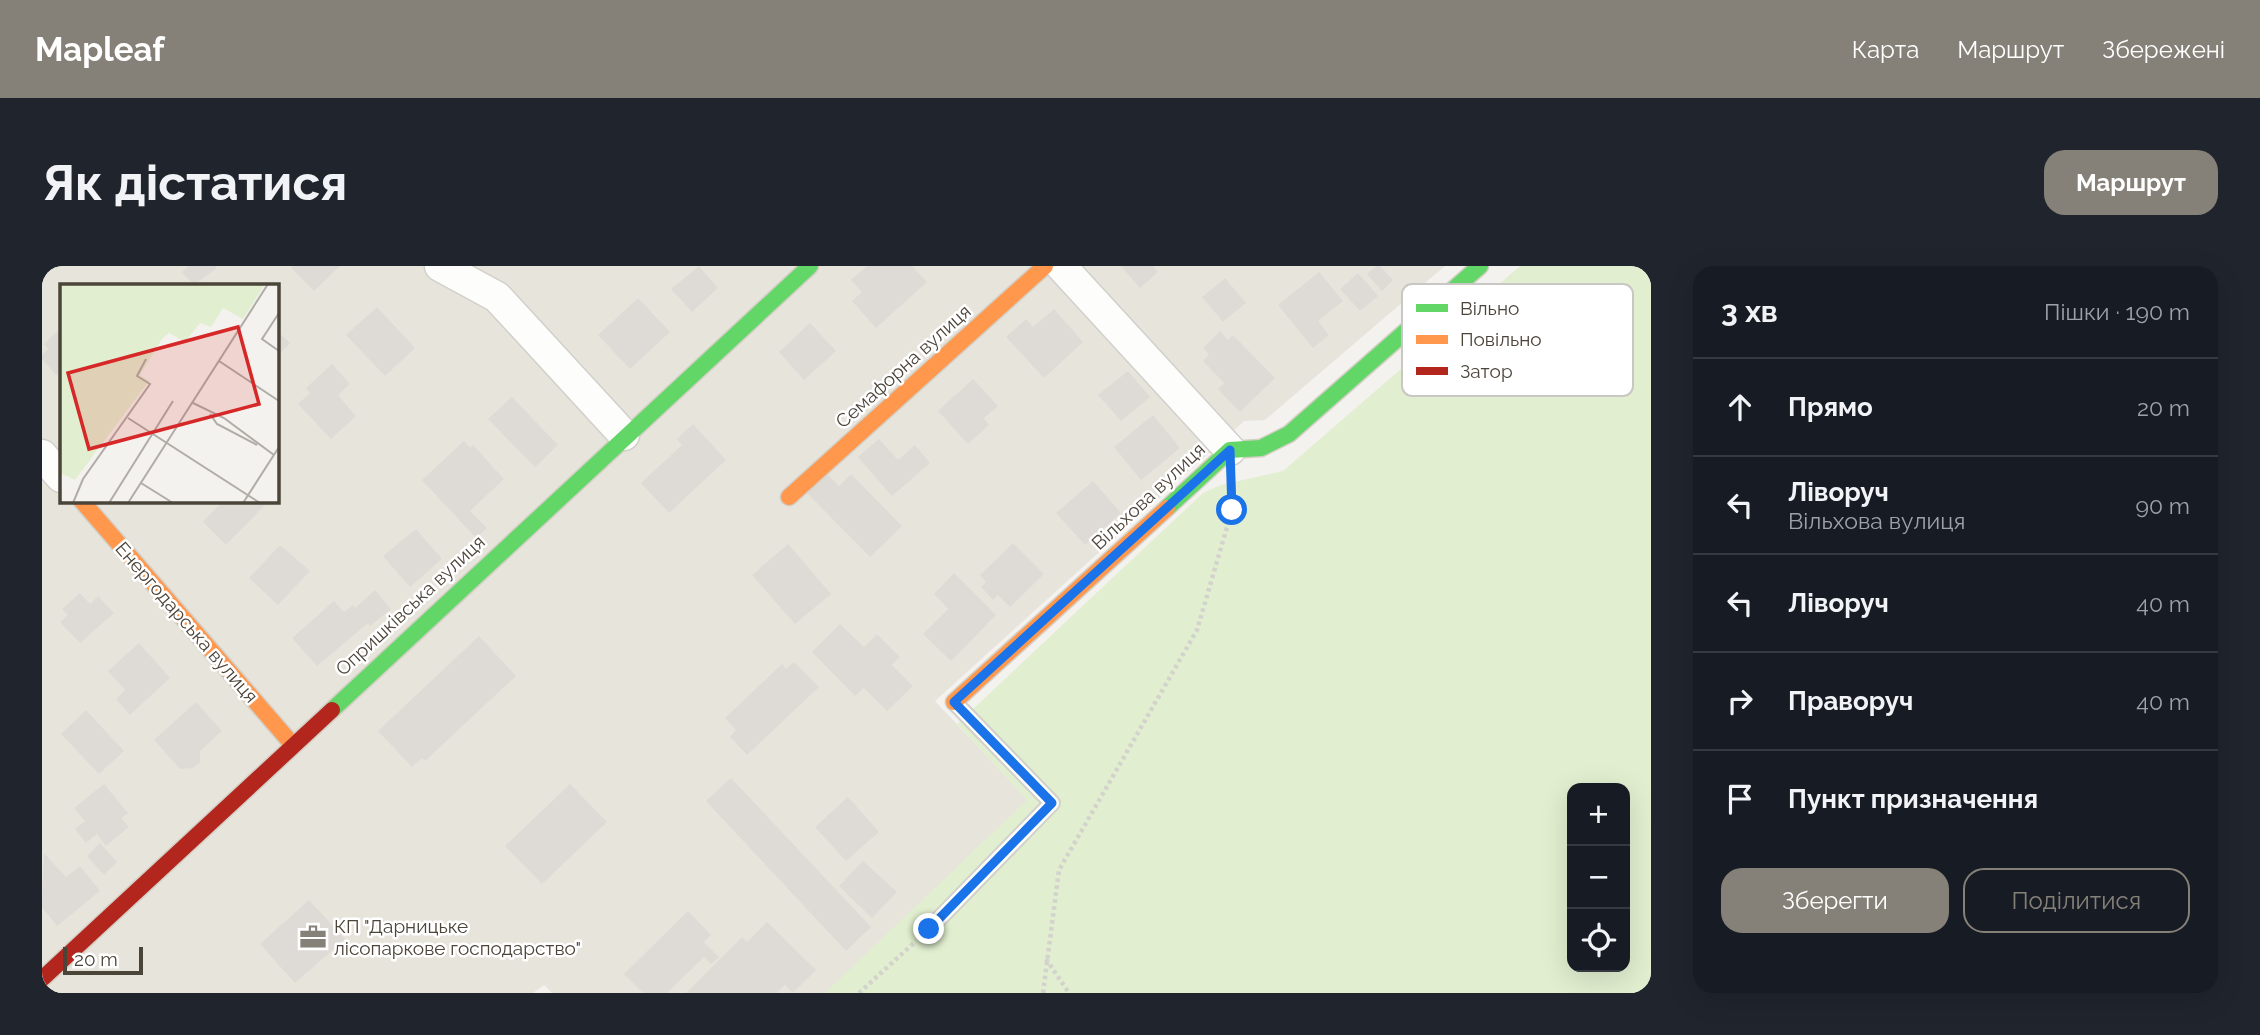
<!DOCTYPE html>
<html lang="uk">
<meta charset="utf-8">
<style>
:root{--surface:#171b24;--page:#20242c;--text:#f1f3f6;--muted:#9ea1a6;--line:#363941;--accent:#868178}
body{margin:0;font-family:Raleway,sans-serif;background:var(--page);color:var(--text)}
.controls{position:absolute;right:21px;bottom:21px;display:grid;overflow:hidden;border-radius:14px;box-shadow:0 7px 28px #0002}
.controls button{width:63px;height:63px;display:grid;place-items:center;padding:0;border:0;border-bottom:2px solid var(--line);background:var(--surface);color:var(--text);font:35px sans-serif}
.scale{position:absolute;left:21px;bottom:18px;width:80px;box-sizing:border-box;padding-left:7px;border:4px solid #4b4439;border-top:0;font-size:19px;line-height:24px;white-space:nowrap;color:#4b4439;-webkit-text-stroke:5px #fff;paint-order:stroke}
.stop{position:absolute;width:21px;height:21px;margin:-16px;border:5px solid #1a73e8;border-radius:50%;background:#fff}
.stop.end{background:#1a73e8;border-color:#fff;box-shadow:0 2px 7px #0008}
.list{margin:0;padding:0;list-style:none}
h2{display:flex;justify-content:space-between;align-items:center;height:91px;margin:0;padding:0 28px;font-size:30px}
h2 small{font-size:23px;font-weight:400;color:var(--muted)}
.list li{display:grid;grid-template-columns:46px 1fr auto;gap:21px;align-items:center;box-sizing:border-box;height:98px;padding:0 28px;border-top:2px solid var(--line)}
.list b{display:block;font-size:26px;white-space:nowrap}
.list p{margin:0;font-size:23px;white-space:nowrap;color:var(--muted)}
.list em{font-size:23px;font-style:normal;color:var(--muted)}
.actions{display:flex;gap:14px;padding:21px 28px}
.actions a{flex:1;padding:16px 0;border:2px solid var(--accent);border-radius:21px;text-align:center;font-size:24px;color:var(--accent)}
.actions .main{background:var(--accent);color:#fff}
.icon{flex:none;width:38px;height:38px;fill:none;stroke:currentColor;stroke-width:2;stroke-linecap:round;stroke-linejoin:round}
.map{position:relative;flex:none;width:1609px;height:727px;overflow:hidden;border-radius:21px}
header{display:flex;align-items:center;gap:42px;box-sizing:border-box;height:98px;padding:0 35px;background:var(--accent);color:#fff}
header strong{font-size:33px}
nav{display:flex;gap:38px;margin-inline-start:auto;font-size:24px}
.intro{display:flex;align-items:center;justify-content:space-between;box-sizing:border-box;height:168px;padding:0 42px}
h1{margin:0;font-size:49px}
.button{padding:18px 32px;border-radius:21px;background:var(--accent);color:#fff;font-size:24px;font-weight:700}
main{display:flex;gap:42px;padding:0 42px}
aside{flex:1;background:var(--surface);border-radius:21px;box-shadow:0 7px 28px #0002}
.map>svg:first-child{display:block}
.residential{fill:#e7e4dc;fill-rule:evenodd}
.green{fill:#e1eecf;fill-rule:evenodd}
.building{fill:#dedbd6}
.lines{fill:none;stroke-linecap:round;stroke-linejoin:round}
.lane-casing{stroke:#d2d0cb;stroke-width:18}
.street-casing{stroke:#d2d0cb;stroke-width:33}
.fast-casing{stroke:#d3cfc5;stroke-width:19}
.slow-casing{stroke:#d3cfc5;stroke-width:19}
.jam-casing{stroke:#d3cfc5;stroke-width:19}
.path{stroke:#d3d2cc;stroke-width:4.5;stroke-dasharray:3.5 3.5;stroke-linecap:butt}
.lane{stroke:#fdfdfc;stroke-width:14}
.street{stroke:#fdfdfc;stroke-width:30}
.fast{stroke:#63d668;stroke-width:16}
.slow{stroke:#ff974d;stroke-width:16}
.jam{stroke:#b3261e;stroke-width:16}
.route{stroke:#1a73e8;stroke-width:9}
.labels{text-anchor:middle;stroke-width:5;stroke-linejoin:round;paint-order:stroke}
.street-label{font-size:19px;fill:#4b4439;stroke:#fff}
.poi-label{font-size:19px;fill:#4b4439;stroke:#fff;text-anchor:start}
.inset-road{fill:none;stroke:#b0aca6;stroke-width:2}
.view{fill:#d62828;fill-opacity:0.15;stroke:#d62828;stroke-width:3.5}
.inset-edge{fill:none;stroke:#4b4439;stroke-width:3.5}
.key{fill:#fff;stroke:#c9c7c4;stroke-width:2}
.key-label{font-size:19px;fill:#4b4439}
</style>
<header>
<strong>Mapleaf</strong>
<nav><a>Карта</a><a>Маршрут</a><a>Збережені</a></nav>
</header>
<div class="intro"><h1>Як дістатися</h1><a class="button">Маршрут</a></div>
<main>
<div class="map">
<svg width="1609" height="727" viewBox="0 0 1609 727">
<rect width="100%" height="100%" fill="#f4f2ee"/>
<!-- residential -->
<path class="residential" d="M0,0H1403L1223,154L1202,155L893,435L986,534L786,727H510L502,719L491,727H0ZM19,19H234V234H19Z"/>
<!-- green -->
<path class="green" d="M1478,0H1609V727H783L985,534L915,458L1161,227L1179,219L1241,205ZM1530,522H1583V701H1530Z"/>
<!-- building -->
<path class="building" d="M147,0H173L175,2L152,19L140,6Z
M251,0H298L272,25L249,2Z
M657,0L676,22L650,46L629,23Z
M825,0H870L885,16L834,62L810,35L820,26L809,14Z
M1079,0H1111L1116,6L1098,22Z
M1334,0H1338L1351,14L1340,25L1325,8Z
M1277,6L1301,35L1276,55L1287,69L1271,82L1236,39Z
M1316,7L1336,30L1318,45L1298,23Z
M1183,12L1204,37L1181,56L1160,31Z
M596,32L628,66L588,103L556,69Z
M335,41L373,82L343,110L304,69Z
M1012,43L1041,76L1002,112L964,71L984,53L991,61Z
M768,57L794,85L762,114L737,86Z
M19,62V105L14,109L0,93V89L6,83L2,78Z
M234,64L248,77L234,92Z
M1178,65L1186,74L1191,69L1233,112L1198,146L1176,123L1182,117L1161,95L1167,89L1161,82Z
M290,98L308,118L296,129L314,150L289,173L256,138L268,127L264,122Z
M1086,105L1108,131L1079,155L1056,129Z
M931,113L956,140L942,152L947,159L926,178L896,145Z
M470,131L516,179L493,201L446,153Z
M1111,149L1138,182L1099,214L1072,181Z
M651,158L684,194L627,247L599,217L640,179L635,173Z
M837,173L856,194L873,179L888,197L850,230L816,191Z
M422,175L428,182L431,179L462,213L428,245L445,262L434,272L380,214Z
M785,208L797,220L809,208L860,260L828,291L765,227Z
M1051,215L1079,247L1043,279L1014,247Z
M182,234H228L184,279L161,256Z
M374,263L400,293L368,321L341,290Z
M971,277L1002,308L968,341L956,329L951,334L939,321L944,316L938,309Z
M746,278L789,328L753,358L710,309Z
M238,279L268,305L236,339L207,312Z
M912,307L954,349L909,395L881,368L906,343L892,328Z
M333,324L349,343L328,360L326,357L275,400L250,372L292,335L302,346L311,339L313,342Z
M38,327L48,338L56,330L72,347L38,377L18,356L26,349L20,343Z
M798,358L822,381L835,368L858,391L850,399L871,420L845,445L822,422L813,430L770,386Z
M437,370L474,410L383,495L380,492L370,501L336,465Z
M97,377L128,412L88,449L74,433L83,424L66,405Z
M752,396L777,421L705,489L688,471L694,464L683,452L740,398L744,403Z
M154,436L180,465L158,485V496L151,502L138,503L112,474Z
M44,444L82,485L57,508L19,468Z
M689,512L829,661L804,685L664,535Z
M62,518L86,547L79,552L87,561L64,580L55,568L44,577L33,563L43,555L32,542Z
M528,518L565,556L500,618L463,580Z
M806,531L837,566L804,595L773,561Z
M58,577L75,596L62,609L45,590Z
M2,587L24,611L38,600L58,625L15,660L0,641Z
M821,595L855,626L830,652L797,620Z
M267,634L303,673L253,717L218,678Z
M646,645L669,669L662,676L677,691L669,698L662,691L625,727H601L582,708Z
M725,656L774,704L751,727L743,719L735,727H644L700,671L705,676Z"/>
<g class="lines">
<defs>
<path id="lane" d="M887,663L1010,537L913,437"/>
<path id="street" d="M398,0L455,31L582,169
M1019,0L1188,184
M0,189L19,211"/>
<path id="fast" d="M1125,242L1188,184L1219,182L1247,168L1438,0
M290,444L768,0"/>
<path id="slow" d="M747,231L1003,0
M39,234L250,478
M912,436L1125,242"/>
<path id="jam" d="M0,713L290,444"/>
</defs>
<!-- lane casing -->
<use href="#lane" class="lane-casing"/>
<!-- street casing -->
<use href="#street" class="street-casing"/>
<!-- fast casing -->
<use href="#fast" class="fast-casing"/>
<!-- slow casing -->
<use href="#slow" class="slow-casing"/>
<!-- jam casing -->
<use href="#jam" class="jam-casing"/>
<!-- path -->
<path class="path" d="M1004,693L1027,727
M817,727L874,675
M1001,727L1017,604L1155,364L1190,244L1189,225"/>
<!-- lane -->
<use href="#lane" class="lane"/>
<!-- street -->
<use href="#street" class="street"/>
<!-- fast -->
<use href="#fast" class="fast"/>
<!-- slow -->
<use href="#slow" class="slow"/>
<!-- jam -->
<use href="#jam" class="jam"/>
</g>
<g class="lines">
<!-- route -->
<path class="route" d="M887,663L1010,537L912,436L1188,184L1190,244"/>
</g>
<!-- icons -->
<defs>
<symbol id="office-bare" viewBox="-9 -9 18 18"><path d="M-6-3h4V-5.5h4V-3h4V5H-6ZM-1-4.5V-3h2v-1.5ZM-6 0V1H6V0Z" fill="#868178" stroke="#fff" stroke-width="2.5" paint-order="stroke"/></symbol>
</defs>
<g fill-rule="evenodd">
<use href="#office-bare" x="252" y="652" width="38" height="38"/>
</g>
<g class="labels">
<!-- street labels -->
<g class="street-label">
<text transform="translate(861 100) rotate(-42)" y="7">Семафорна вулиця</text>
<text transform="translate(1106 230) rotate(-43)" y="7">Вільхова вулиця</text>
<text transform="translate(368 339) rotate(-43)" y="7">Опришківська вулиця</text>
<text transform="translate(145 356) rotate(49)" y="7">Енергодарська вулиця</text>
</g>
<!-- poi labels -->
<g class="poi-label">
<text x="292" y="667">КП "Дарницьке<tspan x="292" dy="22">лісопаркове господарство"</tspan></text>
</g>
</g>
<!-- overview -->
<g transform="translate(18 18)">
<rect width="219" height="219" fill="#f4f2ee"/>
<path d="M0,0H205L183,35L163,24L151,43L140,39L125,58L109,49L102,55L80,91L89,97L15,196L0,189Z" fill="#e1eecf"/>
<path class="inset-road" d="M219,29L202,55L219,67M159,77L219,117M133,119L164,134L214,171M150,130L157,140L197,161M68,134L200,219M81,199L113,219M13,219L23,195L90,100L77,92L86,75M49,219L113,117M68,219L208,0M183,219L219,163"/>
<path class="view" d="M178,43L199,120L29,165L8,89Z"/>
<rect width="219" height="219" class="inset-edge"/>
</g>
<!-- legend -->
<rect x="1360" y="18" width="231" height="112" rx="10" class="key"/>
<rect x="1374" y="38" width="32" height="8" fill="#63d668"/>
<rect x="1374" y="69" width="32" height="9" fill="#ff974d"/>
<rect x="1374" y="101" width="32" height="8" fill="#b3261e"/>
<g class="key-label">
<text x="1418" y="49">Вільно</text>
<text x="1418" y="80">Повільно</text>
<text x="1418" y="112">Затор</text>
</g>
</svg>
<div class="controls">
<button>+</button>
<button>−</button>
<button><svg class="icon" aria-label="locate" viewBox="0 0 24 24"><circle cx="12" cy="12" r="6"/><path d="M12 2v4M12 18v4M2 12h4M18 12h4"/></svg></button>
</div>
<div class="scale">20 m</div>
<div class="stop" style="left:1190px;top:244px"></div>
<div class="stop end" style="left:887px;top:663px"></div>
</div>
<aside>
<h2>3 хв<small>Пішки · 190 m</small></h2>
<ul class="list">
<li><svg class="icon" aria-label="ahead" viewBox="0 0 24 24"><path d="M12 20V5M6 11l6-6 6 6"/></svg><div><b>Прямо</b></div><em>20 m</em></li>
<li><svg class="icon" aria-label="left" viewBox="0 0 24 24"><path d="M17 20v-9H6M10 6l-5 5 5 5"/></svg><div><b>Ліворуч</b><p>Вільхова вулиця</p></div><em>90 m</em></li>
<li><svg class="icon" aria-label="left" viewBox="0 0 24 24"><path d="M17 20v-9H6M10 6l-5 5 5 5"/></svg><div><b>Ліворуч</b></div><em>40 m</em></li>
<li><svg class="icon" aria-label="right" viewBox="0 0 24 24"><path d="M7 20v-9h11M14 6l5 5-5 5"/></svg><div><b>Праворуч</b></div><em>40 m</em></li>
<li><svg class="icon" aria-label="arrive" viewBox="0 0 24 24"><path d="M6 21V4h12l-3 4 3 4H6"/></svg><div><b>Пункт призначення</b></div></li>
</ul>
<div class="actions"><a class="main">Зберегти</a><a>Поділитися</a></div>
</aside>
</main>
